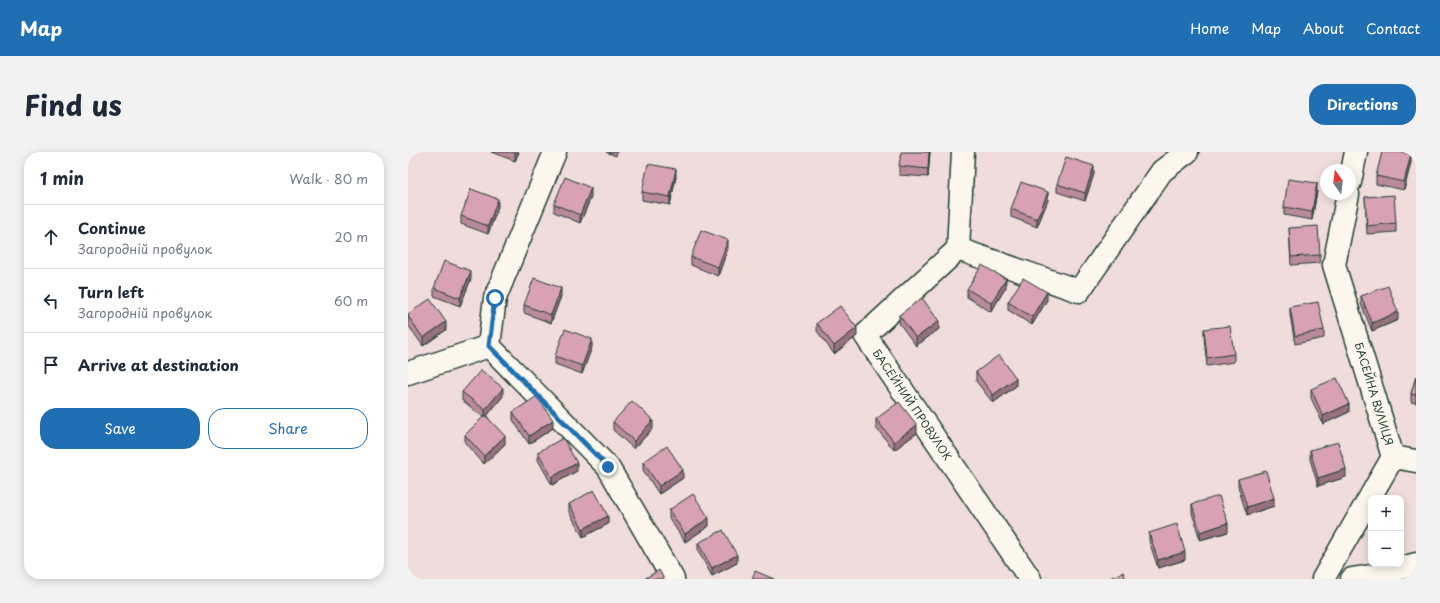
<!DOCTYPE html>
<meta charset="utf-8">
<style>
:root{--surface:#fff;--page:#f2f2f3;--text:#1f2937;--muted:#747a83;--line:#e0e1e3;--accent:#1f6fb2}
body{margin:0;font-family:"Playpen Sans",sans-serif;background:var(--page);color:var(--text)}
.controls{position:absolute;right:12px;bottom:12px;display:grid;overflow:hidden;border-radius:8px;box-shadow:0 2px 10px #0003}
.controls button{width:36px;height:36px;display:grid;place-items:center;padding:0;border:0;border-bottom:1px solid var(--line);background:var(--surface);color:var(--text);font:20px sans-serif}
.compass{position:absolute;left:912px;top:12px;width:36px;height:36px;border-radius:50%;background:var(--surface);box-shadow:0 2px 10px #0003;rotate:346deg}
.stop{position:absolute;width:12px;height:12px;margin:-9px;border:3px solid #1f6fb2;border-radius:50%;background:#fff}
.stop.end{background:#1f6fb2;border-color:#fff;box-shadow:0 1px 4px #0008}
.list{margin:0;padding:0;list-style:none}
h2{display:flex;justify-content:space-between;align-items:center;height:52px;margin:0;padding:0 16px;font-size:17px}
h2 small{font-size:13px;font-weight:400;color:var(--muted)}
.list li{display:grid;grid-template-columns:26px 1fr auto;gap:12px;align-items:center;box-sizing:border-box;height:64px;padding:0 16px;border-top:1px solid var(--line)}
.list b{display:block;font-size:15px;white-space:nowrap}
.list p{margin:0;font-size:13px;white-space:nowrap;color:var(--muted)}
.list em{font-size:13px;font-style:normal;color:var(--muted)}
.actions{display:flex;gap:8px;padding:12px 16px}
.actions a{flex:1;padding:9px 0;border:1px solid var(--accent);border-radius:16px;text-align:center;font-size:14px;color:var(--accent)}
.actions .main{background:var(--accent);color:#fff}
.icon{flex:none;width:22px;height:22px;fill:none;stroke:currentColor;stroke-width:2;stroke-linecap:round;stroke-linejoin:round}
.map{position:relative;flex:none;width:1008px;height:427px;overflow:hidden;border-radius:16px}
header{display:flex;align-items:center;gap:24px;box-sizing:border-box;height:56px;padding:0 20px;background:var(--accent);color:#fff}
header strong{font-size:19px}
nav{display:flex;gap:22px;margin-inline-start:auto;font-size:14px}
.intro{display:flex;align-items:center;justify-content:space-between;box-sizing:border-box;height:96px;padding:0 24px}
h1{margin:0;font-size:28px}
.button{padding:10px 18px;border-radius:16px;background:var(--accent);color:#fff;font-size:14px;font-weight:700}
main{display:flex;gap:24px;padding:0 24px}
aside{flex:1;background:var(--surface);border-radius:16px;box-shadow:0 2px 10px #0003}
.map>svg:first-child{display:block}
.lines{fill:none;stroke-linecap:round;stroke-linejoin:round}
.street-casing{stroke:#1f3d34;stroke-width:25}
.street{stroke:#fbf7ec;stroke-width:22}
.wall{fill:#ba8a9b;stroke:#1f3d34}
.shaded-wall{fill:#97717e;stroke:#1f3d34}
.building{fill:#d8a1b4;stroke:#1f3d34}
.route{stroke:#1f6fb2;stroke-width:5}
.labels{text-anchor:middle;stroke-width:4;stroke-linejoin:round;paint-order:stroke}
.street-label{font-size:11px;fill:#1f3d34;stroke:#fbf7ec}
</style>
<header>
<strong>Map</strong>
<nav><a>Home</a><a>Map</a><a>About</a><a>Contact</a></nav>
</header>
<div class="intro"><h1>Find us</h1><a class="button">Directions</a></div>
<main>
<aside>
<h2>1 min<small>Walk · 80 m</small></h2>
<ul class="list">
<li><svg class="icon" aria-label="ahead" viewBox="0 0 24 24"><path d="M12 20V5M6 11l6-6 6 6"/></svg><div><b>Continue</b><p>Загородній провулок</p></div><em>20 m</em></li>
<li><svg class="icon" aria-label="left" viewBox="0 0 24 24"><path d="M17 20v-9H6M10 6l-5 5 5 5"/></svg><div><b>Turn left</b><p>Загородній провулок</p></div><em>60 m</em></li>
<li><svg class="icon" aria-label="arrive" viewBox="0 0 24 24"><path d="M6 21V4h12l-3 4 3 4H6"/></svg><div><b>Arrive at destination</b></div></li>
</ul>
<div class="actions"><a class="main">Save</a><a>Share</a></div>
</aside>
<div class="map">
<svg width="1008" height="427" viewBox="0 0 1008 427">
<rect width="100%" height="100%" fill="#f0dddb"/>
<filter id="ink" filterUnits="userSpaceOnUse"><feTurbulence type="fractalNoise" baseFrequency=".025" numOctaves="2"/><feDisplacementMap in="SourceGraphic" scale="8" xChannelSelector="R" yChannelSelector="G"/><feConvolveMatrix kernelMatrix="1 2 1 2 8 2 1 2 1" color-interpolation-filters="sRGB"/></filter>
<g filter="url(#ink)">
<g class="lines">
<defs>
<g id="street">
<path d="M147,0L87,146L81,194L200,315L265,427"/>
<path id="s1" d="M555,0L550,97L457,183L622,427"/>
<path d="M942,30L948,0"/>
<path d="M550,97L671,139L754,19L779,0"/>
<path d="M0,221L81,194"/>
<path d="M985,305L1008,309"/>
<path d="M915,427L985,305L926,113L940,42"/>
<path d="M944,427L969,423L1008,412"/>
</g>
</defs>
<!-- street casing -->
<use href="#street" class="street-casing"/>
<!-- street -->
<use href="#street" class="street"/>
</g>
<!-- wall -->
<path class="wall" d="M83,0H111L107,9Z
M198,0H209L208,4Z
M522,0L520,25L491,23V14Z
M1003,10L996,38L968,32V24Z
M686,22L677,49L649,40V32Z
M268,25L262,53L234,48V40Z
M909,39L904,68L876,63V55Z
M183,45L172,71L146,60V52Z
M957,45L988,71V80L959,82Z
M640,48L629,75L603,65V57Z
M90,55L80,82L53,72V64Z
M881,76L912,103V111L883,113Z
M320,96L310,124L283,113V105Z
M63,127L52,154L26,144V136Z
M598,135L583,160L559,145V137Z
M153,144L143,171L116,161V153Z
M953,144L990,168L964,179L953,152Z
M639,148L624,173L600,158V150Z
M882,155L916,178V186L887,192L882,163Z
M0,162L38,178L15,194L0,173Z
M491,163L531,177L508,194L491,171Z
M409,171L449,184L426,202L409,179Z
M796,177L826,202V210L799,214L796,185Z
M184,195L174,222L147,212V204Z
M568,220L608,234L585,251L568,229Z
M1008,224V251L1003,250V242Z
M903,237L941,260L915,272L903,246Z
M54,240L95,244L79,264L97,292L76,312L57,291V283L75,265L54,248Z
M105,260L145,276L121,292L105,268Z
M468,267L509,281L486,298L468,276Z
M205,270L245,276L226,297L205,278Z
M902,298L938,325L910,334L902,307Z
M130,300L169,319L144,333L130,308Z
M235,310L275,326L251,342L235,318Z
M830,327L866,354L839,363L830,335Z
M161,352L200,372L175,385L161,360Z
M784,352L820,380L792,388L784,361Z
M261,358L301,374L277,390L261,366Z
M741,381L777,408L750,416L741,389Z
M290,391L329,411L304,424L290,399Z"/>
<!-- shaded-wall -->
<path class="shaded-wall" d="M108,0H111L107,9V1Z
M521,0H522L520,25V17Z
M1003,2V10L996,38V30Z
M686,14V22L677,49V41Z
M268,17V25L262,53V45Z
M909,31V39L904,68V60Z
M183,36V45L172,71V63Z
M640,40V48L629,75V67Z
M90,47V55L80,82V74Z
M320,88V96L310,124V115Z
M63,119V127L52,154V146Z
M598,127V135L583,160V151Z
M153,136V144L143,171V163Z
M639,140V148L624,173V165Z
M990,160V168L964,179V171Z
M531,169V177L508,194V186Z
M38,170V178L15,194V186Z
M449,176V184L426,202V194Z
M184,187V195L174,222V214Z
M608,226V234L585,251V243Z
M95,236V244L77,266V258Z
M941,252V260L915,272V264Z
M145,268V276L121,292V284Z
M245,268V276L226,297V289Z
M509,273V281L486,298V290Z
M97,284V292L76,312V304Z
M169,311V319L144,333V325Z
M938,317V325L910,334V326Z
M275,318V326L251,342V334Z
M866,346V354L839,363V355Z
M200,364V372L175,385V377Z
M301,366V374L277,390V382Z
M820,371V380L792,388V380Z
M777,400V408L750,416V408Z
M329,403V411L304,424V416Z"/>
<!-- building -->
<path class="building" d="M493,0H521L520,17L491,14Z
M974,0H993L1003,2L996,30L968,24Z
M658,5L686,14L677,41L649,32Z
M240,12L268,17L262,45L234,40Z
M157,25L183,36L172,63L146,52Z
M880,27L909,31L904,60L876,55Z
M613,30L640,40L629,67L603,57Z
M63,37L90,47L80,74L53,64Z
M986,43L988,71L959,74L957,45Z
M910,74L912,103L883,105L881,76Z
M293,78L320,88L310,115L283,105Z
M36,109L63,119L52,146L26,136Z
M574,113L598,127L583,151L559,137Z
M126,126L153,136L143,163L116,153Z
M615,126L639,140L624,165L600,150Z
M980,134L990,160L964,171L953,144Z
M514,146L531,169L508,186L491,163Z
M22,147L38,170L15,186L0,164V162Z
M910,150L916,178L887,184L882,155Z
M432,154L449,176L426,194L409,171Z
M822,174L826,202L799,206L796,177Z
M157,177L184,187L174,214L147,204Z
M591,203L608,226L585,243L568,220Z
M73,218L95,236L77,258L54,240Z
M1008,224V243L1003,242Z
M929,226L941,252L915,264L903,237Z
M129,244L145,268L121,284L105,260Z
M224,249L245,268L226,289L205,270Z
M491,250L509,273L486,290L468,267Z
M77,263L97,284L76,304L57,283Z
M155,286L169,311L144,325L130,300Z
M930,290L938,317L910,326L902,298Z
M259,294L275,318L251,334L235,310Z
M858,319L866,346L839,355L830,327Z
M186,338L200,364L175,377L161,352Z
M285,342L301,366L277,382L261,358Z
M811,344L820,371L792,380L784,352Z
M769,372L777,400L750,408L741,381Z
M315,378L329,403L304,416L290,391Z
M251,418L256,427H236Z
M347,419L366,427H344Z
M715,420L718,427H700Z"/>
</g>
<g class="lines" filter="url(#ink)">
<!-- route -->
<path class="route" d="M87,146L81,194L200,315"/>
</g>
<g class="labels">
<!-- street labels -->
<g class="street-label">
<text transform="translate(966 242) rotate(73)" y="4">БАСЕЙНА ВУЛИЦЯ</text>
<text dy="4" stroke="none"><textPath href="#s1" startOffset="308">БАСЕЙНИЙ ПРОВУЛОК</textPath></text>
</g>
</g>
</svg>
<div class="controls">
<button>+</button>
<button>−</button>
</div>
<svg class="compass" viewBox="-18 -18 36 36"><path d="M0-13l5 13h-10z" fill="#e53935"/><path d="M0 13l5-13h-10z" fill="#747a83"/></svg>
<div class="stop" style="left:87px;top:146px"></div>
<div class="stop end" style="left:200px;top:315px"></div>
</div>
</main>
